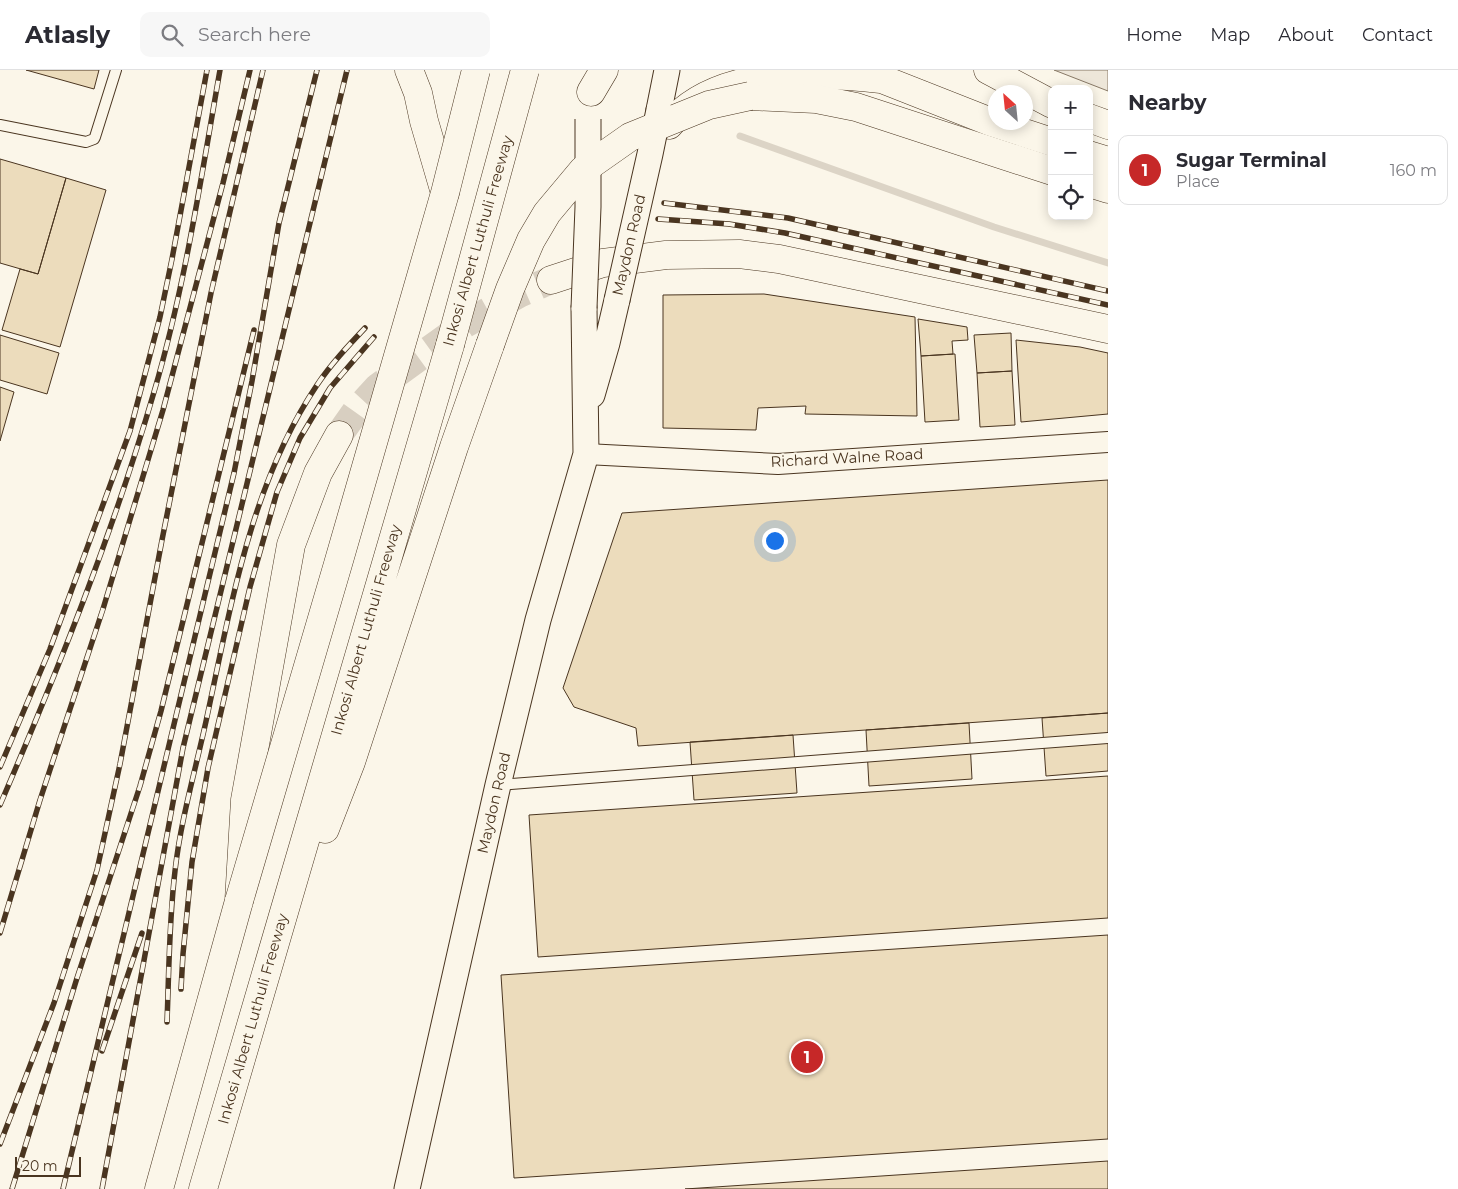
<!DOCTYPE html>
<meta charset="utf-8">
<style>
:root{--surface:#fff;--page:#f7f7f7;--text:#2b2b33;--muted:#7c7c81;--line:#e1e1e2;--accent:#c62828}
body{margin:0;font-family:Montserrat,sans-serif;background:var(--page);color:var(--text)}
.controls{position:absolute;right:15px;top:15px;display:grid;overflow:hidden;border-radius:10px;box-shadow:0 2px 12px #0003}
.controls button{width:45px;height:45px;display:grid;place-items:center;padding:0;border:0;border-bottom:1px solid var(--line);background:var(--surface);color:var(--text);font:25px sans-serif}
.compass{position:absolute;left:988px;top:15px;width:45px;height:45px;border-radius:50%;background:var(--surface);box-shadow:0 2px 12px #0003;rotate:333deg}
.scale{position:absolute;left:15px;bottom:12px;width:66px;box-sizing:border-box;padding-left:5px;border:2px solid #4a3520;border-top:0;font-size:14px;line-height:18px;white-space:nowrap;color:#4a3520;-webkit-text-stroke:4px #fbf6e9;paint-order:stroke}
.you{position:absolute;left:774px;top:470px;width:18px;height:18px;margin:-12px;border:4px solid #fff;border-radius:50%;background:#1a73e8;box-shadow:0 0 0 8px #1a73e833}
.badge{display:grid;place-items:center;width:32px;height:32px;border-radius:50%;background:var(--accent);color:#fff;font-size:16px;font-weight:700}
.pin{position:absolute;translate:-50% -50%;border:2px solid #fff;box-shadow:0 1px 5px #0006}
.list{margin:0;padding:0;list-style:none}
h2{display:flex;justify-content:space-between;align-items:center;height:65px;margin:0;padding:0 20px;font-size:21px}
h2 small{font-size:16px;font-weight:400;color:var(--muted)}
.list li{display:grid;grid-template-columns:32px 1fr auto;gap:15px;align-items:center;box-sizing:border-box;height:70px;margin:0 10px 10px;padding:0 10px;border:1px solid var(--line);border-radius:10px}
.list b{display:block;font-size:19px;white-space:nowrap}
.list p{margin:0;font-size:16px;white-space:nowrap;color:var(--muted)}
.list em{font-size:16px;font-style:normal;color:var(--muted)}
.icon{flex:none;width:28px;height:28px;fill:none;stroke:currentColor;stroke-width:2;stroke-linecap:round;stroke-linejoin:round}
.map{position:relative;flex:none;width:1108px;height:1119px;overflow:hidden}
header{display:flex;align-items:center;gap:30px;box-sizing:border-box;height:70px;padding:0 25px;background:var(--surface);border-bottom:1px solid var(--line)}
header strong{font-size:24px}
nav{display:flex;gap:28px;margin-inline-start:auto;font-size:18px}
.search{width:350px;height:45px;background:var(--page);display:flex;align-items:center;gap:12px;box-sizing:border-box;padding:0 18px;border-radius:10px;color:var(--muted);font-size:19px}
main{display:flex}
aside{flex:1;background:var(--surface)}
.map>svg:first-child{display:block}
.green{fill:#ede6d9;stroke:#887966}
.lines{fill:none;stroke-linecap:round;stroke-linejoin:round}
.stream{stroke:#dcd4c6;stroke-width:7}
.building{fill:#ecdcbc;stroke:#4a3520}
.motorway-tunnel{stroke:#d8cfc1;stroke-width:28;stroke-dasharray:28 14;stroke-linecap:butt}
.service-casing{stroke:#4a3520;stroke-width:12}
.minor-casing{stroke:#4a3520;stroke-width:22}
.tertiary-casing{stroke:#4a3520;stroke-width:27}
.primary-casing{stroke:#4a3520;stroke-width:29}
.motorway-casing{stroke:#4a3520;stroke-width:29}
.service{stroke:#fbf6e9;stroke-width:10}
.minor{stroke:#fbf6e9;stroke-width:20}
.tertiary{stroke:#fbf6e9;stroke-width:25}
.primary{stroke:#fbf6e9;stroke-width:28}
.motorway{stroke:#fbf6e9;stroke-width:28}
.rail-casing{stroke:#4a3520;stroke-width:5.5}
.rail{stroke:#fbf6e9;stroke-width:4;stroke-dasharray:11;stroke-linecap:butt}
.tertiary-bridge-casing{stroke:#4a3520;stroke-width:27;stroke-linecap:butt}
.motorway-bridge-casing{stroke:#4a3520;stroke-width:29;stroke-linecap:butt}
.tertiary-bridge{stroke:#fbf6e9;stroke-width:25}
.motorway-bridge{stroke:#fbf6e9;stroke-width:28}
.labels{text-anchor:middle;stroke-width:4;stroke-linejoin:round;paint-order:stroke}
.street-label{font-size:15px;fill:#4a3520;stroke:#fbf6e9}
</style>
<header>
<strong>Atlasly</strong>
<div class="search"><svg class="icon" aria-label="search" viewBox="0 0 24 24"><circle cx="10" cy="10" r="6"/><path d="M15 15l6 6"/></svg>Search here</div>
<nav><a>Home</a><a>Map</a><a>About</a><a>Contact</a></nav>
</header>
<main>
<div class="map">
<svg width="1108" height="1119" viewBox="0 0 1108 1119">
<rect width="100%" height="100%" fill="#fbf6e9"/>
<!-- green -->
<path class="green" d="M1054,0H1108V21Z"/>
<g class="lines">
<!-- stream -->
<path class="stream" d="M740,66L994,157L1108,193"/>
</g>
<!-- building -->
<path class="building" d="M26,0H99L94,19Z
M0,89L66,108L38,204L0,193Z
M66,108L106,120L60,277L2,260L20,199L38,204Z
M764,224L915,247L917,346L805,344L806,336L758,338L756,360L663,358V225Z
M918,249L967,257L968,270L952,271L953,284L921,286Z
M1011,263L1012,301L977,303L974,265Z
M0,265L59,283L47,324L0,310Z
M1016,270L1080,277L1108,283V344L1021,352Z
M955,284L959,350L925,352L921,286Z
M1012,301L1015,355L980,357L977,303Z
M0,317L14,322L0,371Z
M1108,410V643L638,676L636,658L574,637L563,618L622,443Z
M1108,643V701L1046,706L1042,648Z
M969,653L972,709L869,716L866,660Z
M793,665L797,723L694,730L690,672Z
M1108,706V848L538,887L529,745Z
M1108,865V1069L514,1108L501,905Z
M1108,1091V1119H685Z"/>
<g class="lines">
<!-- motorway-tunnel -->
<path class="motorway-tunnel" d="M339,365L356,341L378,317L465,254L519,224L551,210"/>
<defs>
<path id="service" d="M0,55L86,72L94,69L95,67L116,0
M499,715L1108,668"/>
<path id="minor" d="M586,384L778,394L1108,372"/>
<path id="tertiary" d="M659,40L667,0
M592,325L607,273L617,230
M407,1119L498,715L538,550L586,384L584,238"/>
<path id="primary" d="M988,0L1052,34
M864,2L991,52L1052,72
M591,22L604,0
M1089,48L1108,55
M669,55C714,0 809,1 881,9
M1089,85L1108,91"/>
<path id="motorway" d="M409,0L418,23L424,51L445,123
M750,26L816,29L856,37L1052,101
M1089,113L1108,119
M551,210L603,193L666,185L739,184L779,189L1108,259
M325,759L351,692L454,377L490,275
M159,1119L239,831L245,730L291,475L318,403L339,365
M203,1119L450,275"/>
</defs>
<!-- service casing -->
<use href="#service" class="service-casing"/>
<!-- minor casing -->
<use href="#minor" class="minor-casing"/>
<!-- tertiary casing -->
<use href="#tertiary" class="tertiary-casing"/>
<!-- primary casing -->
<use href="#primary" class="primary-casing"/>
<!-- motorway casing -->
<use href="#motorway" class="motorway-casing"/>
<!-- service -->
<use href="#service" class="service"/>
<!-- minor -->
<use href="#minor" class="minor"/>
<!-- tertiary -->
<use href="#tertiary" class="tertiary"/>
<!-- primary -->
<use href="#primary" class="primary"/>
<!-- motorway -->
<use href="#motorway" class="motorway"/>
<defs>
<path id="rail" d="M664,133L788,148L1108,221
M658,149L729,154L785,163L1108,235
M0,697L50,579L130,361L160,247L172,189L207,0
M0,735C58,600 113,463 154,322C185,217 201,108 220,0
M0,863L40,730L103,539L163,340L223,113L250,0
M181,919L183,884L192,792L208,698L250,517L277,422L300,368L330,318L374,267
M167,952C169,901 169,851 175,801C181,747 197,695 208,642C232,530 252,412 317,315C331,294 348,276 365,258
M102,981L142,863
M0,1074L54,933L97,800L120,694L162,470L211,223L263,0
M12,1119L77,908L140,716L161,641L254,260
M63,1119L234,403L252,311L279,153L317,0
M102,1119L183,678L347,0"/>
</defs>
<!-- rail casing -->
<use href="#rail" class="rail-casing"/>
<!-- rail -->
<use href="#rail" class="rail"/>
<defs>
<path id="tertiary-bridge" d="M617,230L650,84L659,40
M584,238L588,137V49"/>
<path id="motorway-bridge" d="M450,275L525,0
M490,275L510,219L531,170L547,143L583,100L630,67L709,35L750,26
M239,831L338,494L445,123L476,0"/>
</defs>
<!-- tertiary-bridge casing -->
<use href="#tertiary-bridge" class="tertiary-bridge-casing"/>
<!-- motorway-bridge casing -->
<use href="#motorway-bridge" class="motorway-bridge-casing"/>
<!-- tertiary-bridge -->
<use href="#tertiary-bridge" class="tertiary-bridge"/>
<!-- motorway-bridge -->
<use href="#motorway-bridge" class="motorway-bridge"/>
</g>
<g class="labels">
<!-- street labels -->
<g class="street-label">
<text transform="translate(478 171) rotate(-74)" y="5">Inkosi Albert Luthuli Freeway</text>
<text transform="translate(629 175) rotate(-77)" y="5">Maydon Road</text>
<text transform="translate(847 388) rotate(-3)" y="5">Richard Walne Road</text>
<text transform="translate(366 560) rotate(-74)" y="5">Inkosi Albert Luthuli Freeway</text>
<text transform="translate(494 733) rotate(-77)" y="5">Maydon Road</text>
<text transform="translate(253 949) rotate(-74)" y="5">Inkosi Albert Luthuli Freeway</text>
</g>
</g>
</svg>
<div class="controls">
<button>+</button>
<button>−</button>
<button><svg class="icon" aria-label="locate" viewBox="0 0 24 24"><circle cx="12" cy="12" r="6"/><path d="M12 2v4M12 18v4M2 12h4M18 12h4"/></svg></button>
</div>
<svg class="compass" viewBox="-18 -18 36 36"><path d="M0-13l5 13h-10z" fill="#e53935"/><path d="M0 13l5-13h-10z" fill="#7c7c81"/></svg>
<div class="scale">20 m</div>
<div class="you"></div>
<div class="pin badge" style="left:807px;top:987px">1</div>
</div>
<aside>
<h2>Nearby<small></small></h2>
<ul class="list">
<li><span class="badge">1</span><div><b>Sugar Terminal</b><p>Place</p></div><em>160 m</em></li>
</ul>
</aside>
</main>
